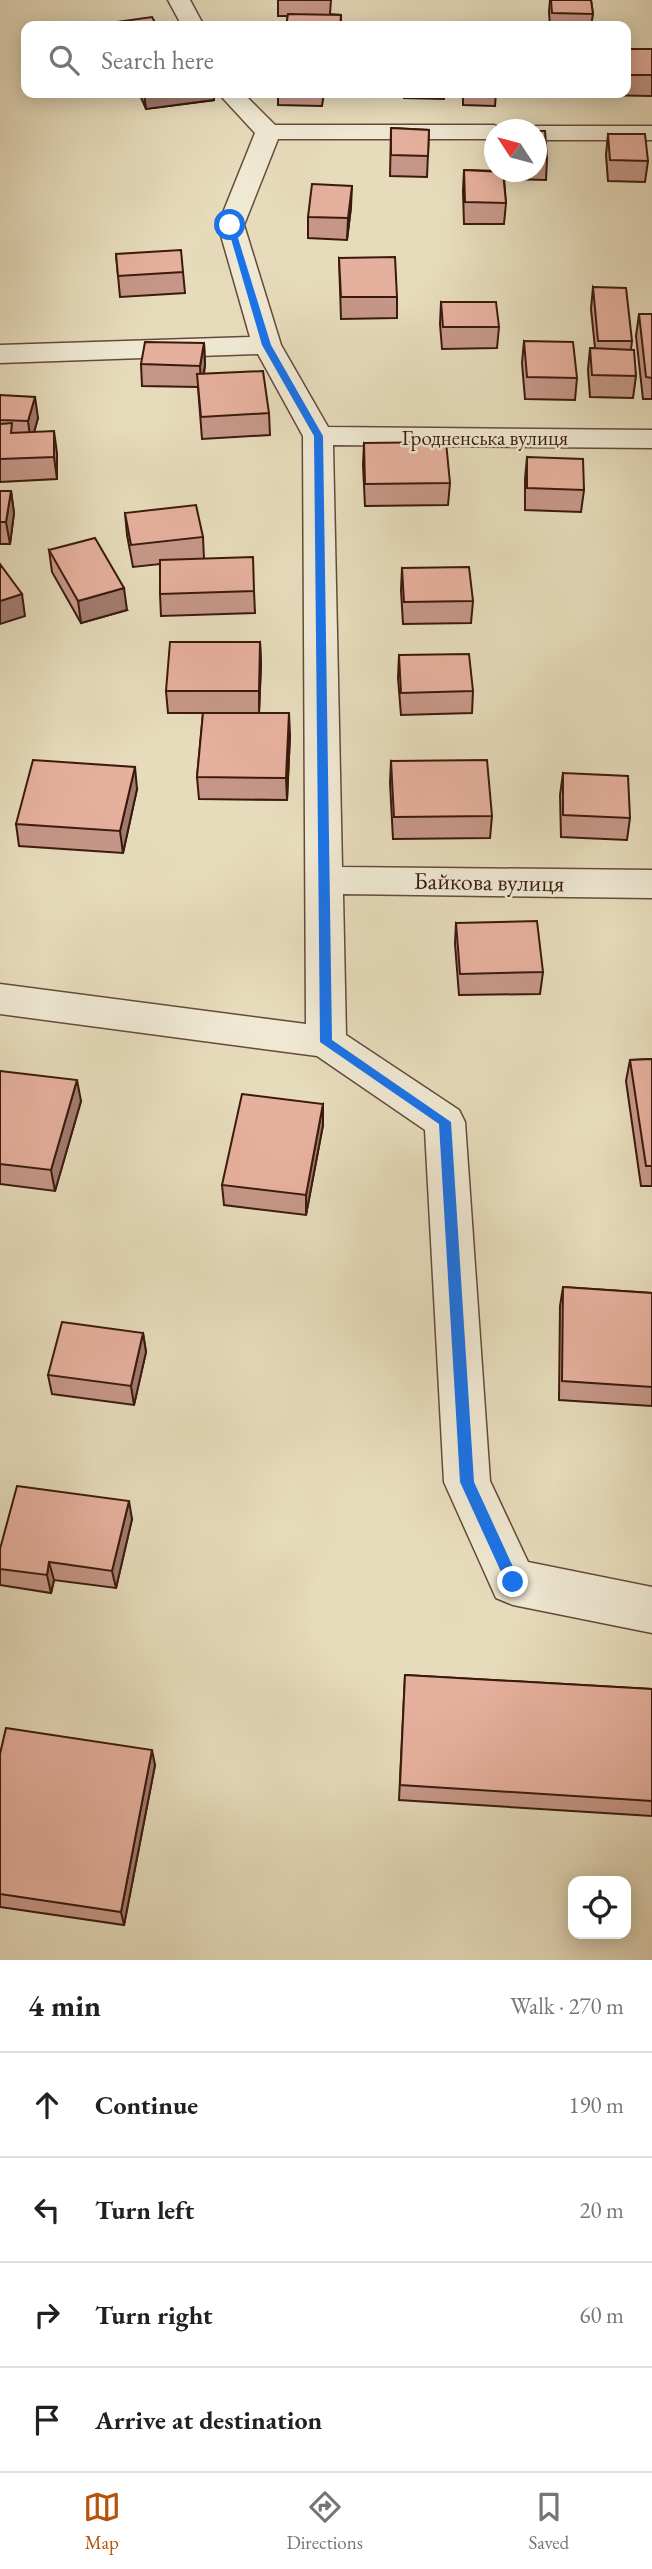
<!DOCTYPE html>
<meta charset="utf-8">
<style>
:root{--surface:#fff;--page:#f2f2f2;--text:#202124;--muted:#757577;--line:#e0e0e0;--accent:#b45309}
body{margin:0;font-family:"EB Garamond",serif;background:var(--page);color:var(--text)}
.controls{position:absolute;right:21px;bottom:21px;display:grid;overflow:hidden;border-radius:14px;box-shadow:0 4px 18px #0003}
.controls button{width:63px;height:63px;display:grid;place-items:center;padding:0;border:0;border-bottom:2px solid var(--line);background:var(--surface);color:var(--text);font:35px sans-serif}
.compass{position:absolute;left:484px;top:119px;width:63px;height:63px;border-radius:50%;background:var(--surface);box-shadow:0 4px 18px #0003;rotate:306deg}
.stop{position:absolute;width:21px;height:21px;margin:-16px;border:5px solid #1a73e8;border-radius:50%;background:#fff}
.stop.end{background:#1a73e8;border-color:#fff;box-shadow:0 2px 7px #0008}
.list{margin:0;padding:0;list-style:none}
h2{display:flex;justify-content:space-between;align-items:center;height:91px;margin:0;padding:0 28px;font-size:30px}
h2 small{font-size:23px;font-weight:400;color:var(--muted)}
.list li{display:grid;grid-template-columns:46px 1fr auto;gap:21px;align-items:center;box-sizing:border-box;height:105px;padding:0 28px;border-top:2px solid var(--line)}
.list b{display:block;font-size:26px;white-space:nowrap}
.list em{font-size:23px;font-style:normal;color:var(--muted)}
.icon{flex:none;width:38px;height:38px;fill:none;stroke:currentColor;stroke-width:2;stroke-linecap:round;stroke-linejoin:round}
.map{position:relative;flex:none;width:652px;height:1960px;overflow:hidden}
.search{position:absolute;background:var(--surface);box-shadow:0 4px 18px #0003;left:21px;right:21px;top:21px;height:77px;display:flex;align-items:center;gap:18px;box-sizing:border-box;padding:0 24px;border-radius:14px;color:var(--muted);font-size:26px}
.sheet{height:511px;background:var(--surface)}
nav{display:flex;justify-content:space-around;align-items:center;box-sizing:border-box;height:98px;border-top:2px solid var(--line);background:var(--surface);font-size:19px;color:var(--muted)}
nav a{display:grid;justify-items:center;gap:4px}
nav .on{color:var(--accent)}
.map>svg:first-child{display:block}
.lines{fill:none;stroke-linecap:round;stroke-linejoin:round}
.street-casing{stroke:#664a39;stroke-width:3}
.street{fill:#efe8d3;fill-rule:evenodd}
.wall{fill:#c69788;stroke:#3b1a0e;stroke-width:2}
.shaded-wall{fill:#a17b6f;stroke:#3b1a0e;stroke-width:2}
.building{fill:#e6b09e;stroke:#3b1a0e;stroke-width:2}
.route{fill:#1a73e8}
.labels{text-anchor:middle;stroke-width:5;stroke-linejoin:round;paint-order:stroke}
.far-street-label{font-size:21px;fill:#3b1a0e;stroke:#efe8d3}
.street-label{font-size:24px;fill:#3b1a0e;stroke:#efe8d3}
</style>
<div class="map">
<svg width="652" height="1960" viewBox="0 0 652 1960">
<rect width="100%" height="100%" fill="#e6dbbb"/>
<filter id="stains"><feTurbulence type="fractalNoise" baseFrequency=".00286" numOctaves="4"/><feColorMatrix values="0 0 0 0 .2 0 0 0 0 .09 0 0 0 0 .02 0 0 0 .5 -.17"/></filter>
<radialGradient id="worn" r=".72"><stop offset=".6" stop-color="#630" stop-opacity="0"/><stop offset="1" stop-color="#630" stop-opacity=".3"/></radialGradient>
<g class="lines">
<defs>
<path id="street" d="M168,0H190L204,26H182Z
M218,93H243L275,125H494L505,130H494V139H278L244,225L281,345L328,427L652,430V448L333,445L342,867L652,870V898L343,894L346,1035L459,1110L465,1122L490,1481L528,1562L652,1587V1633L513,1605L496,1598L444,1482L425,1130L317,1056L0,1014V984L306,1024L303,436L258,354L0,363V345L250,337L218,225L255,133Z
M536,126H652V140H536V130H526Z"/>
</defs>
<!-- street casing -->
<use href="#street" class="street-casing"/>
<!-- street -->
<use href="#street" class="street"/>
</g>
<!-- wall -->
<path class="wall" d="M278,0H331L330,14L341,15V26H286L288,16H278Z
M550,0H591L593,14L591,26H550L549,12Z
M626,49H652V96L597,95L596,93H626Z
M139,93H214V100L146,109Z
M278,93H324L322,106L278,105Z
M404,93H445L444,99L404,98Z
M463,93H496L495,106L463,105Z
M391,128L429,130L427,177L390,176Z
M536,131L547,159L546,180L504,179L506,203L504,224H464L463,191L464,170L536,172Z
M608,134L648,161L645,182L608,181L606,155Z
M351,207L347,240L308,238V217Z
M116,254L183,272L185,293L120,297Z
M339,258L397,297V318L341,319Z
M593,287L632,341L631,349L636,376L633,398L590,397L588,370L590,348H595L591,309Z
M441,302L499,327L497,348L442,349L440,324Z
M639,314H652V399H643L636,336Z
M524,341L577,378L575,400L525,399L522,363Z
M204,343L205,365L204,374L269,413L270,435L202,439L198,387L142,386L141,364Z
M0,395L38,418L34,432L57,453V479L0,482Z
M364,443L450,483L448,505L365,506L363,465Z
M527,457L584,490L581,512L525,510V479Z
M0,491H11L14,513L10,544H0Z
M125,513L203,537L204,559L254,591L255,613L161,616L160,594V564L133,567L127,535Z
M49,550L127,610L81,623L52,572Z
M402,568L473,601L471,623L403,624L401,590Z
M260,642L261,664L259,713L290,735L287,800L199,799L197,777L203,713H168L166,691Z
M399,655L473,691L472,713L401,715L398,678Z
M391,761L492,816L490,838L393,839L390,783Z
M563,773L630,818L627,840L561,837L560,795Z
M137,789L123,853L19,846L16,824Z
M456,923L543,972L540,994L459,995L455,944Z
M652,1059V1186H641L626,1081L630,1060Z
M0,1071L81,1101L55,1191L0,1184Z
M323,1104V1125L306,1215L224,1205L222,1185Z
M563,1287L652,1293V1406L559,1400L560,1306Z
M143,1333L146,1352L134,1405L52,1394L48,1375Z
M132,1519L116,1588L54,1580L51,1593L0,1585V1549Z
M405,1675L652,1689V1816L399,1800Z
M0,1754L155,1765L124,1925L0,1907Z"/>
<!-- shaded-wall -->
<path class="shaded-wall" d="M144,93H214V100L146,109Z
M352,186L351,207L347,240L348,218Z
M204,343L205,365L201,387L200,366Z
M35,397L38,418L31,443L28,421Z
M54,431L57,453V479L54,457Z
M11,491L14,513L10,544L6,522Z
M124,588L127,610L81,623L78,601Z
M22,594L25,616L0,624V601Z
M260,642L261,664L259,713V691Z
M289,713L290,735L287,800L286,778Z
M135,767L137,789L123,853L120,831Z
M77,1080L81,1101L55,1191L51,1170Z
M323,1104V1125L306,1215V1195Z
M143,1333L146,1352L134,1405L131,1386Z
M129,1501L132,1519L116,1588L112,1571Z
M49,1562L54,1580L51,1593L47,1575Z
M152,1750L155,1765L124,1925L121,1912Z"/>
<!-- building -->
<path class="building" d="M551,0H591L593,14L552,13Z
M288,14L341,15L340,26H286Z
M152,17L157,26H103L102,24Z
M626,49H652V75H626Z
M391,128L429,130L428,156L391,155Z
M536,131H545L547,159H536Z
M608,134H645L648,161L610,160Z
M464,170L503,172L506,203L465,202Z
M312,184L352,186L348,218L308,217Z
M181,250L183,272L118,276L116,254Z
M395,257L397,297H341L339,258Z
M593,287L626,288L632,341H598Z
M441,302H496L499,327H443Z
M639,314H652V378L646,377Z
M524,341L573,342L577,378L527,377Z
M145,342L204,343L200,366L141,364Z
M590,348L634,350L636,376L592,375Z
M263,371L269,413L201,417L197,374Z
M0,395L35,397L28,421L0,420Z
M12,423L11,433L54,431V457L0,459V424Z
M446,442L450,483L365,484L364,443Z
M527,457L583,459L584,490L527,488Z
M0,491H11L6,522H0Z
M196,505L203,537L131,545L125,513Z
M95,538L124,588L78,601L49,550Z
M253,557L254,591L160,594V560Z
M0,564L22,594L0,601Z
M469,567L473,601L404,602L402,568Z
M170,642H260L259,691H166Z
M469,654L473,691L401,693L399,655Z
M203,713H289L286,778L197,777Z
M33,760L135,767L120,831L16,824Z
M487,760L492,816L394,817L391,761Z
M563,773L628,776L630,818L563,815Z
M537,921L543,972L460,974L456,923Z
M652,1059V1166H646L630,1060Z
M0,1071L77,1080L51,1170L0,1164Z
M242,1094L323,1104L306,1195L222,1185Z
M563,1287L652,1293V1387L562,1381Z
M62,1322L143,1333L131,1386L48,1375Z
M17,1486L129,1501L112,1571L49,1562L47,1575L0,1569V1549Z
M405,1675L652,1689V1801L400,1785Z
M6,1728L152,1750L121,1912L0,1894V1754Z"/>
<!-- route -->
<path class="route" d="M230,222L234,225L271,345L323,436L332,1040L451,1122L474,1482L520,1582L513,1589L508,1587L460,1482L439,1124L320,1042L314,436L262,345L227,225Z"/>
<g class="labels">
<!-- far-street labels -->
<g class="far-street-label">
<text x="485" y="445">Гродненська вулиця</text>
</g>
<!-- street labels -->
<g class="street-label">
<text transform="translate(489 882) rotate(1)" y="8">Байкова вулиця</text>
</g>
</g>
<rect width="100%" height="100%" filter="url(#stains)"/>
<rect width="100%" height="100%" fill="url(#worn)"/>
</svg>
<div class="controls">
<button><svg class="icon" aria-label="locate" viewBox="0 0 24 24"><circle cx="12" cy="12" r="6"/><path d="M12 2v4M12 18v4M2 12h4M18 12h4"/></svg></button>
</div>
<svg class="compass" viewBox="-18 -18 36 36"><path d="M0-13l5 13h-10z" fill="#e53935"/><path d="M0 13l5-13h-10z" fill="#757577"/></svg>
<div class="stop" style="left:230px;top:225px"></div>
<div class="stop end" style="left:513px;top:1582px"></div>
<div class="search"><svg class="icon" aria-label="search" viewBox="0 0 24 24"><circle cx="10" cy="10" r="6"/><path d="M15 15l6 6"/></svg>Search here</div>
</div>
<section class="sheet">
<h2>4 min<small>Walk · 270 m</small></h2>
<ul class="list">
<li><svg class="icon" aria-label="ahead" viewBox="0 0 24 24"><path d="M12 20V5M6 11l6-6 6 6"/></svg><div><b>Continue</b></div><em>190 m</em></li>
<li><svg class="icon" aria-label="left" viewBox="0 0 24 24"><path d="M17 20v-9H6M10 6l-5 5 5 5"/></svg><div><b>Turn left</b></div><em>20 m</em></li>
<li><svg class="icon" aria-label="right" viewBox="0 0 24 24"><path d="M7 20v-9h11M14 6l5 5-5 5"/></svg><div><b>Turn right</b></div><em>60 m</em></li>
<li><svg class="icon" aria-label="arrive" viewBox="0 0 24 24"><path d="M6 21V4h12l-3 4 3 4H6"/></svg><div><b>Arrive at destination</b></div></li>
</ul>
</section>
<nav>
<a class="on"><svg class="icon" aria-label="map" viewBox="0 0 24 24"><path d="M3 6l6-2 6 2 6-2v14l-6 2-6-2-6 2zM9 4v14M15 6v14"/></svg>Map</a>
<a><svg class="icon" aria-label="directions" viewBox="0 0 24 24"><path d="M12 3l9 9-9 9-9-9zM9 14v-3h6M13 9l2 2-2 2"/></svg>Directions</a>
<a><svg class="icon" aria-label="saved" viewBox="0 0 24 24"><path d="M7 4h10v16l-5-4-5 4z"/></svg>Saved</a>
</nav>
